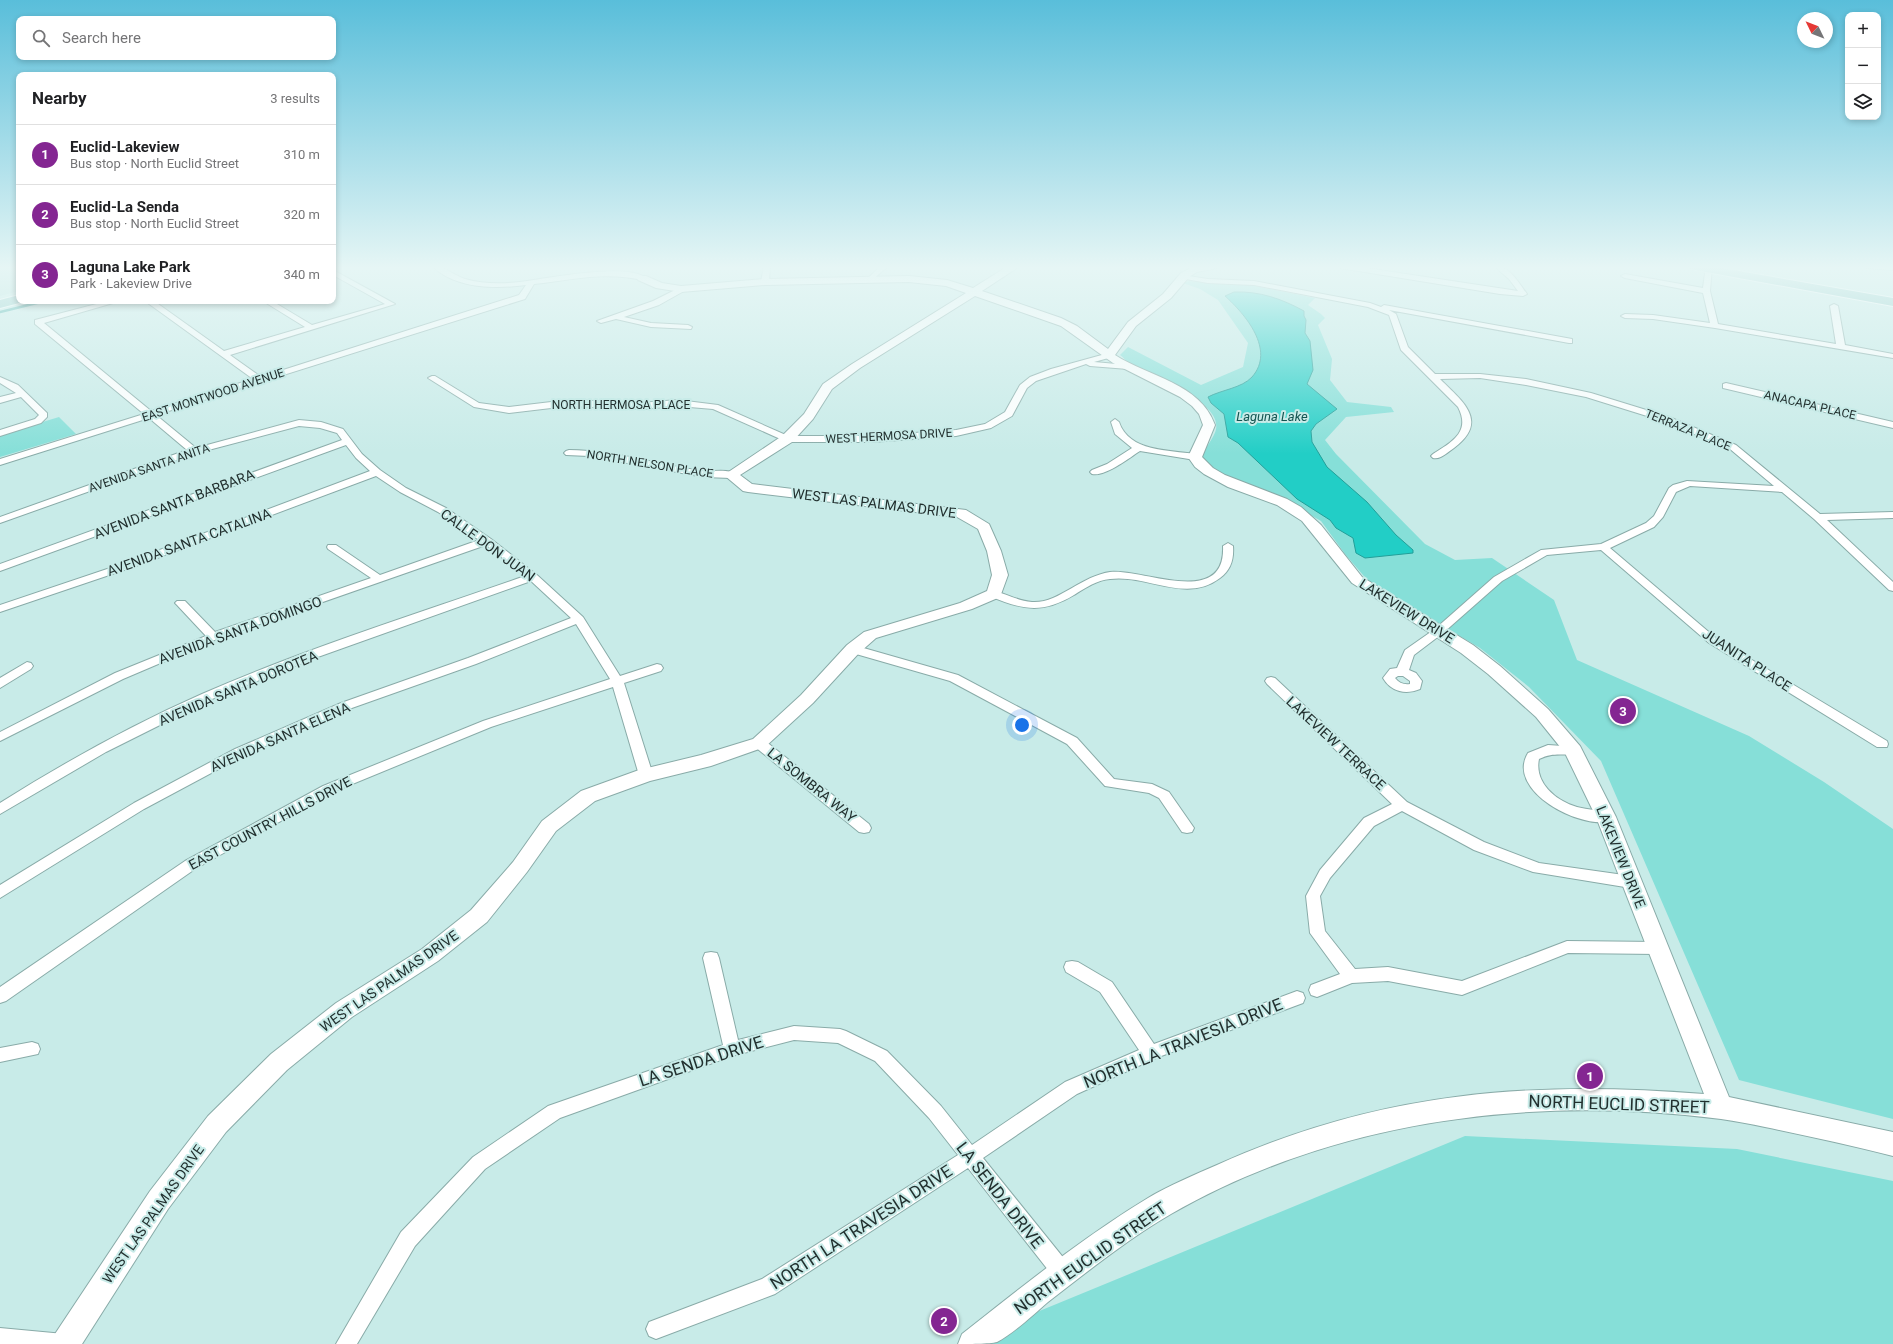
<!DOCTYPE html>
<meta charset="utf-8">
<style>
:root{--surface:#fff;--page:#f2f2f2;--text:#202124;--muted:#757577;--line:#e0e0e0;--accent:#842692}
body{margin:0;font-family:Roboto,sans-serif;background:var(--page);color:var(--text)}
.controls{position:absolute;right:12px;top:12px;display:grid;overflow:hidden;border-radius:8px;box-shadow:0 2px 6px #0003}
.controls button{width:36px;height:36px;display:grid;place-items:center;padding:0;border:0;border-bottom:1px solid var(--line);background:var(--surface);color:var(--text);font:20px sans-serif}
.compass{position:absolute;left:1797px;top:12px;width:36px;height:36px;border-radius:50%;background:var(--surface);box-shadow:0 2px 6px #0003;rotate:313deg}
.you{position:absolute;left:1022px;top:725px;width:14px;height:14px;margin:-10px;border:3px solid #fff;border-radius:50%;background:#1a73e8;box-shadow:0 0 0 6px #1a73e833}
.badge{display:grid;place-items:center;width:26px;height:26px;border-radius:50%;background:var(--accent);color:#fff;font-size:13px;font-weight:700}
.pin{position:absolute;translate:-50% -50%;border:2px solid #fff;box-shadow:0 1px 4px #0006}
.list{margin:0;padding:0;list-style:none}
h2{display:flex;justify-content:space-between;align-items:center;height:52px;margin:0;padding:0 16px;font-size:17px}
h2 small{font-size:13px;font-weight:400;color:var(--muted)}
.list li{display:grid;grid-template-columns:26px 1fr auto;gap:12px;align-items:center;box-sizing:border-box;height:60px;padding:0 16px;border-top:1px solid var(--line)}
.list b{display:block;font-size:15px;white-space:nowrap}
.list p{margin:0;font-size:13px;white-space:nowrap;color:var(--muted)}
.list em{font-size:13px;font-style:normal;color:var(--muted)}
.icon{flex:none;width:22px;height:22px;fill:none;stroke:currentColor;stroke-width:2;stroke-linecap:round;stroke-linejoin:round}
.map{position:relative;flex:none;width:1893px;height:1344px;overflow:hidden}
.search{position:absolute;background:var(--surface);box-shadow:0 2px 6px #0003;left:16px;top:16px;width:320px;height:44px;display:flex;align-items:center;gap:10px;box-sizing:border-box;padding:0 14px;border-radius:8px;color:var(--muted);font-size:15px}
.panel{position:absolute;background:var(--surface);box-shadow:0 2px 6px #0003;left:16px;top:72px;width:320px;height:232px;border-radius:8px}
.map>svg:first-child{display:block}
.built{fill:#b3dfdb}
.green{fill:#86dfd8}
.water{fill:#22cec6;stroke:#229f99}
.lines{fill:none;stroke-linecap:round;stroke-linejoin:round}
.stream{stroke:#229f99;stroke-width:2.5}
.street-casing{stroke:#89aba8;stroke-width:2}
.secondary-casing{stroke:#89aba8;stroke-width:2}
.primary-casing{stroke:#fff;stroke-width:2}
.street{fill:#fff;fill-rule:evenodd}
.secondary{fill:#fff;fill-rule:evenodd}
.primary{fill:#83c5c1;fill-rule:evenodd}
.labels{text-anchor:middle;stroke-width:4;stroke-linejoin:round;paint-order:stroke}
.far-street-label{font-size:12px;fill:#22302f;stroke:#c8ebe8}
.far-water-label{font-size:13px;font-style:italic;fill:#125450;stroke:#c8ebe8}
.street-label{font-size:14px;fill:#22302f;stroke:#c8ebe8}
.near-street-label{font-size:17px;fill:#22302f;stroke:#c8ebe8}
</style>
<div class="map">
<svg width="1893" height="1344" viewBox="0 0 1893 1344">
<rect width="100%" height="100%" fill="#c8ebe8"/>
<!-- built -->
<path class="built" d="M0,266H19V291L0,296Z"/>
<!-- green -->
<path class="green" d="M1189,281L1250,285L1315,298L1308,305L1321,314L1325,318L1318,325L1332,359L1330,380L1347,402L1391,407L1394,412L1346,417L1325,440L1336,454L1425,544L1455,560L1492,558L1554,600L1577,660L1749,736L1824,782L1893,829V1119L1739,1080L1601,761L1529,687L1480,648L1369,582L1345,554L1321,521L1275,495L1239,482L1207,467L1201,456C1205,449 1215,436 1216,429C1222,400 1147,376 1129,363C1126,361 1123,357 1120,355L1128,347L1201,385L1243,367L1248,343L1218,300L1200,289L1183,283Z
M59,417L76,434L0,457V435Z
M1465,1136L1737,1149L1893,1181V1344H989L1037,1312Z"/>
<!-- water -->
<path class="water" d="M1234,292C1260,291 1282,299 1304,311V316L1306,320L1305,333L1310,341L1313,370L1307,384L1337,409L1316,424L1311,431L1312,442L1327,467L1367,502L1396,535L1413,550V553L1365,558L1356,553L1353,538L1336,528L1330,520L1297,499L1238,443L1228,437L1224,414L1211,403L1208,397C1221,390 1242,388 1252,377C1276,350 1245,314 1225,296Z"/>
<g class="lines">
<!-- stream -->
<path class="stream" d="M0,312L45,301"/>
<defs>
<path id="street" d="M432,266C445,266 453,275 465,279C482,284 502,284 520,282C545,279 627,262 646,278L642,280C606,271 570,280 534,284L525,299L156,415L196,448L299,420L321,422L343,429L362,454L380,470L406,488L446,508L491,539L537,575L583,617L620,676L657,664L661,665L663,668L661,671L624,683L653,775L651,778L646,780L641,778L639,775L613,687L491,727L333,792L195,869L6,1001L0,1003V987L185,861L323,786L483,721L610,679L576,624L476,664L349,709L245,755L144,809L0,898V885L134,803L235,749L341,703L468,658L571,618L531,581L315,658L212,699L106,752L0,814V803C65,762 132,725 202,694C307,648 417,614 525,576L486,545L217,639L123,679L0,741V732L115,673L206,636L177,605L175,603L177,601H185L215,632L371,578L328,549L327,547L328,545H336L380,575L479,540L438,512L400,492L376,476L133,567L0,612V605L125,563L370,471L356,458L346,445L0,571V564L342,440L337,433L320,428L299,426L197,453L0,523V517L187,450L149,418L0,465V459L144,414L35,324V320L108,301H120L44,323L151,411L253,379L145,301H154L224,351L305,327L263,301H272L312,325L385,304L333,275V270L395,304L230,355L261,377L519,295L526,285C495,289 456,289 432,266Z
M764,266H770L769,282L765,284L761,282Z
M881,266H888L871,281H867V279Z
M1337,266H1353L1518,291L1509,279L1494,266C1510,266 1518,282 1527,294L1523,296L1500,294L1340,268Z
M1706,266H1712L1710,291L1718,324L1836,344L1830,306L1834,304L1838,306L1845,345L1893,354V358L1715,328L1653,319L1625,318L1621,316L1625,314L1653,315L1710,323L1703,293L1625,278L1621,276L1625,274L1703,288Z
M1863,266H1893V270L1866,268Z
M1182,275L1208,279L1254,281L1370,303L1381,307L1384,305L1572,339V343H1569L1389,310L1396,314L1408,347L1435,374H1480L1526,379L1591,393L1669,417L1736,445L1820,514L1893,512V518L1827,520L1893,582V591L1889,590L1814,519L1782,492L1690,486L1676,492L1663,517L1654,527L1610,548L1717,639L1887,741L1888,744L1887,747H1877L1709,643L1601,550L1547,555L1502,581L1443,633L1414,655L1409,670L1416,673L1422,681L1420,689C1406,695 1391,692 1383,678L1390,669L1397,668L1405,650L1435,629L1494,577L1541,550L1601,544L1646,523L1654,516L1669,488L1673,485L1687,481L1774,486L1730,449L1663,421L1586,397L1526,385L1480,378L1440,379C1462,401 1490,421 1454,448C1448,452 1440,460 1433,458L1431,456L1433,454C1452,442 1471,432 1458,407L1401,350L1389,315L1368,307L1254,285L1208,283L1180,278L1178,277ZM1398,676H1403L1410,681V684C1404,685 1399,683 1395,678Z
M681,287L685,289L684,291L659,305L624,317L651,323L688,325L692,327L691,329L651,327L616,319L601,323L597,321L653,301Z
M1109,353L1113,355L1112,357L1094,362L1128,365L1132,367L1128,369L1090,366L1086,364L1036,381L1027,388L1012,416L991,428L956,436L871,442H787L713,409L678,406L640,409L568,406L509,413L474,407L428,378L432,376H435L479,403L509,407L568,400L640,403L678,400L718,405L788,436H871L956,430L985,424L1005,412L1020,385L1030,377L1051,369Z
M0,377L18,385L47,413V417L41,423L0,436V430L35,419L39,415L21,397L0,403V397L16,393L0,383Z
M1726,383L1893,422V428L1723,388V384Z
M1115,419L1119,422C1129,452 1169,450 1195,454L1200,457L1195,460L1140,451C1129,458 1105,477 1092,474L1090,472L1092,470L1107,464L1132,448L1115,434L1111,422Z
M569,450C614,450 658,465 703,471C712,472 730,468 736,475L731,478L704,477L589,456L566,455L564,453L566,451Z
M1228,543L1233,546C1234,559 1231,570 1220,578C1186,604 1147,574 1110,579C1097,580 1085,588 1074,595C1043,614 1022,610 990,596L988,594L994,591C1007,594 1018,601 1032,602C1058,604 1081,576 1110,572C1142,568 1226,609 1223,546Z
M853,645L958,675L1077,738L1114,779L1152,784L1169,792L1194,828L1192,832L1187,833L1182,832L1159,798L1149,793L1105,786L1067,744L950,681L849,652L847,649L849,646Z
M27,662L31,663L33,666L31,669L0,688V678Z
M1271,677L1275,678L1407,802L1484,842L1539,863L1631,876L1636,878L1638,882L1636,886L1631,888L1533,872L1474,850L1402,811L1374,826L1330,878L1320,896L1325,931L1355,969L1388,967L1462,981L1567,941L1658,942L1663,944L1666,948L1663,952L1658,954L1568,953L1462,995L1388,981L1352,983L1317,997L1311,995L1309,990L1311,985L1340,974L1310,933L1306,896L1320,870L1364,818L1392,804L1267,684L1265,681L1267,678Z
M759,739L764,740L869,824L871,828L869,832L864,833L859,832L754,746L753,743L754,740Z
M1548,745L1578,747L1579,750L1578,753C1563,757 1556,751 1539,759C1534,783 1556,801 1577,807C1588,810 1600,810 1611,813L1613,817L1611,821C1581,830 1505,791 1528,753Z
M711,952L717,953L719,958L738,1040L794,1026L840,1029L846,1031L887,1051L941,1106L972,1145L1065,1082L1139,1050L1100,992L1066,972L1064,967L1066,962L1072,961L1078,962L1112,982L1154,1044L1297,991L1303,993L1305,998L1303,1003L1156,1058L1077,1094L983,1158L1070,1266L1073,1273L1070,1280L1063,1283L1056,1280L968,1168L775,1294L656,1339L649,1336L646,1329L649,1322L762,1279L958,1155L929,1118L875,1061L838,1043L794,1040L732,1056L560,1118L485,1169L415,1246L357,1344H336L401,1232L473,1157L548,1106L723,1045L703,958L705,953Z
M32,1042L38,1044L40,1049L38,1054L0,1062V1048Z
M0,1328L64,1334L71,1337L74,1344H0Z"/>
<path id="secondary" d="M1008,266H1020L982,291L1061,318L1077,326L1108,349L1128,322L1163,294L1181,273L1191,268L1199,266H1219L1217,268L1197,272L1189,277L1171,298L1136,326L1115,355C1149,377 1200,383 1215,425L1202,457L1213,468L1225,475L1287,499L1301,507L1321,525L1362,577L1473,645L1500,666L1548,709L1580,746L1616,817L1729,1097L1893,1132V1156C1851,1145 1808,1136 1765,1127C1751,1124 1736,1121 1721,1119C1534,1095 1337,1119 1171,1214C1128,1239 1088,1271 1048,1302C1034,1314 1013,1334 997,1342C990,1344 967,1344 958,1344L962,1334C1022,1287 1082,1238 1148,1198C1170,1185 1194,1175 1217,1165C1378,1092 1530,1080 1704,1094L1596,817L1565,753L1536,717L1488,674L1461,653L1352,583L1302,521L1277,505L1228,487L1204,474L1195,467L1188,457L1203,425L1199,414L1192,406L1180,397L1113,363L1061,326L975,296L860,368L832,389L813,419L792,442L740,475L752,484L966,510L989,524L1001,551L1008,575L1000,597L972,609L876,638L859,653L813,703L765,747L711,766L650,781L595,801L556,831L527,872L487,922L438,961L352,1017L287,1070L226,1132L168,1209L82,1344H51L55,1334L150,1191L208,1116L271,1054L336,1003L422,949L471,910L513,862L542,821L581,791L639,770L701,755L753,739L801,695L847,645L864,632L960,603L987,591L992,575L987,551L978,529L957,517L748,492L743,491L724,475L782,436L804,414L823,384L852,364L966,293L946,286L909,282L765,285L681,292L656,288L638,280L637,278L638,276H646L662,283L681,286L765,279L909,276L947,280L973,288Z"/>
<path id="primary" d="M1684,266H1710L1893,298V306L1690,269Z
M19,295V301L23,302L0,308V300Z"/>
</defs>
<!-- street casing -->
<use href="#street" class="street-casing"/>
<!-- secondary casing -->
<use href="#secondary" class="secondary-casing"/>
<!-- primary casing -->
<use href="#primary" class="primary-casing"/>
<!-- street -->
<use href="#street" class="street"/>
<!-- secondary -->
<use href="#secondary" class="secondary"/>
<!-- primary -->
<use href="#primary" class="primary"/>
</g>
<!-- sky -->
<linearGradient id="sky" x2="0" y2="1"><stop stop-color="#59beda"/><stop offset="0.59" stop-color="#e6f6f5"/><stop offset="1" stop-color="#e6f6f5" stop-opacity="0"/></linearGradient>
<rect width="1893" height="454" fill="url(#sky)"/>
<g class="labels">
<!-- far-street labels -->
<g class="far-street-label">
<text transform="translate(213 395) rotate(-18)" y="4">EAST MONTWOOD AVENUE</text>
<text x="621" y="409">NORTH HERMOSA PLACE</text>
<text transform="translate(1810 405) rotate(13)" y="4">ANACAPA PLACE</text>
<text transform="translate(1688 430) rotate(22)" y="4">TERRAZA PLACE</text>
<text transform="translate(889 436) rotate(-3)" y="4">WEST HERMOSA DRIVE</text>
<text transform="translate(650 464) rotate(9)" y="4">NORTH NELSON PLACE</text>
<text transform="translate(149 468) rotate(-19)" y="4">AVENIDA SANTA ANITA</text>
</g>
<!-- far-water labels -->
<g class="far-water-label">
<text x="1272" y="421">Laguna Lake</text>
</g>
<!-- street labels -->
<g class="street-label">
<text transform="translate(874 503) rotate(7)" y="5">WEST LAS PALMAS DRIVE</text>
<text transform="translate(174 504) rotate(-21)" y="5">AVENIDA SANTA BARBARA</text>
<text transform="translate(189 542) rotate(-20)" y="5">AVENIDA SANTA CATALINA</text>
<text transform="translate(488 545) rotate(36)" y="5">CALLE DON JUAN</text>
<text transform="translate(1407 611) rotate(32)" y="5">LAKEVIEW DRIVE</text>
<text transform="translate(240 630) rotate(-20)" y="5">AVENIDA SANTA DOMINGO</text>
<text transform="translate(1747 660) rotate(33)" y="5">JUANITA PLACE</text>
<text transform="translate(238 688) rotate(-23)" y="5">AVENIDA SANTA DOROTEA</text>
<text transform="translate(280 737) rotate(-24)" y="5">AVENIDA SANTA ELENA</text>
<text transform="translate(1336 743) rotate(43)" y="5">LAKEVIEW TERRACE</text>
<text transform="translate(812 785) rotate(39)" y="5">LA SOMBRA WAY</text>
<text transform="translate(270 823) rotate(-28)" y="5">EAST COUNTRY HILLS DRIVE</text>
<text transform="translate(1621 857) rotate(68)" y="5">LAKEVIEW DRIVE</text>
<text transform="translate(389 981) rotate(-35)" y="5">WEST LAS PALMAS DRIVE</text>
<text transform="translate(153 1214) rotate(-55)" y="5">WEST LAS PALMAS DRIVE</text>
</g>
<!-- near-street labels -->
<g class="near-street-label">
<text transform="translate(1183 1043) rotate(-22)" y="6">NORTH LA TRAVESIA DRIVE</text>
<text transform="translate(701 1061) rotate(-18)" y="6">LA SENDA DRIVE</text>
<text transform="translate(1619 1104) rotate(2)" y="6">NORTH EUCLID STREET</text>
<text transform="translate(1000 1195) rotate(52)" y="6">LA SENDA DRIVE</text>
<text transform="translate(861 1227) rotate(-33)" y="6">NORTH LA TRAVESIA DRIVE</text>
<text transform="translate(1090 1258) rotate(-35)" y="6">NORTH EUCLID STREET</text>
</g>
</g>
</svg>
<div class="controls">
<button>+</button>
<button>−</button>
<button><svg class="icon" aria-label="layers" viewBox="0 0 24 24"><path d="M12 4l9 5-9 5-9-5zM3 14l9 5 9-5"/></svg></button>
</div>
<svg class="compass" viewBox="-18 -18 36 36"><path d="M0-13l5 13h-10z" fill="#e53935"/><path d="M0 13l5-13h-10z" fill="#757577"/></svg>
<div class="you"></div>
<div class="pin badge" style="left:1590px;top:1076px">1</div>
<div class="pin badge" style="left:944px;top:1321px">2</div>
<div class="pin badge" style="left:1623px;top:711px">3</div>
<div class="search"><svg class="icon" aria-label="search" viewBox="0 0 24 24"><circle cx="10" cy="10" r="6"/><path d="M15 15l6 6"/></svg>Search here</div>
<section class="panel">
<h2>Nearby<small>3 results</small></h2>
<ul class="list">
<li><span class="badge">1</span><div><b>Euclid-Lakeview</b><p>Bus stop · North Euclid Street</p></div><em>310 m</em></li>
<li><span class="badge">2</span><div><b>Euclid-La Senda</b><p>Bus stop · North Euclid Street</p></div><em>320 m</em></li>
<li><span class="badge">3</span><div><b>Laguna Lake Park</b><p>Park · Lakeview Drive</p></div><em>340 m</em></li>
</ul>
</section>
</div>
